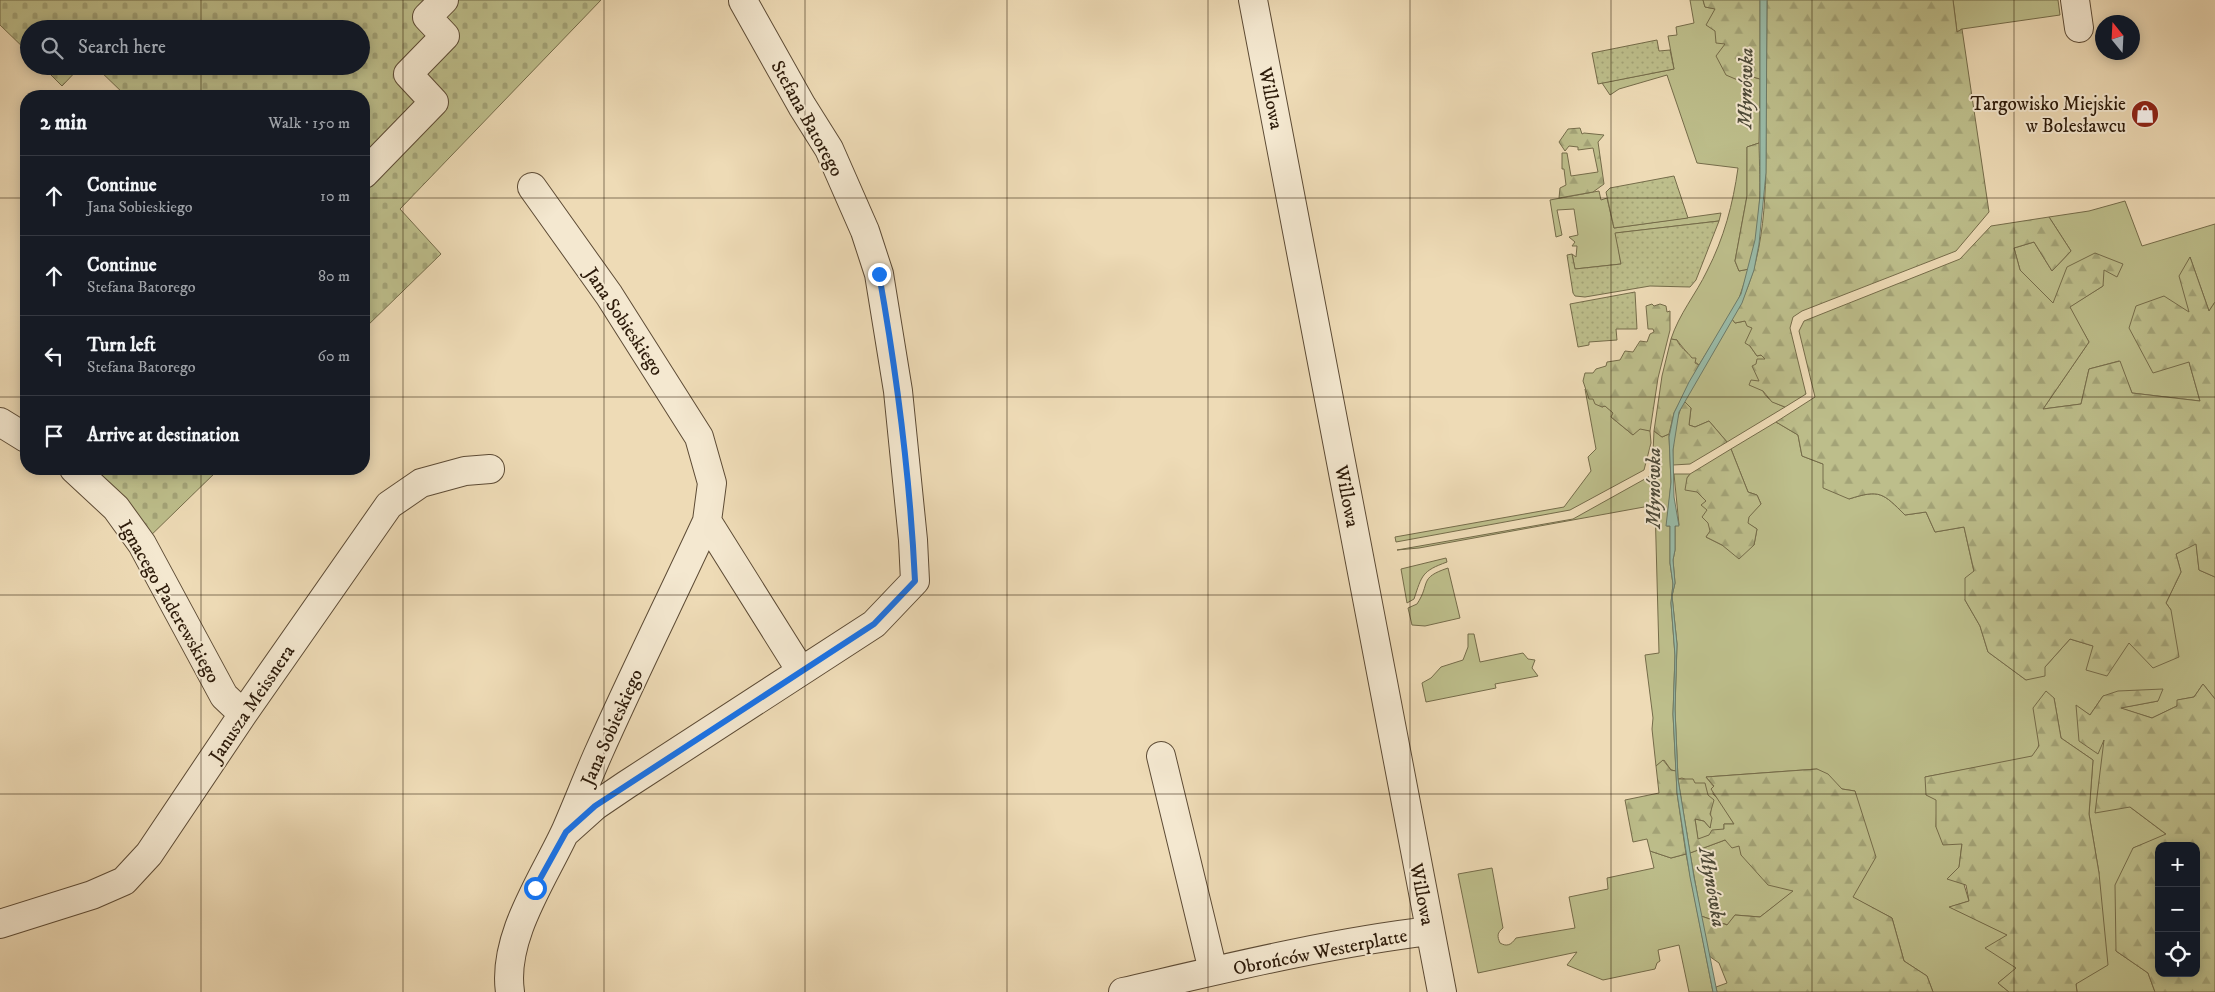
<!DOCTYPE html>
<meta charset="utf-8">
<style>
:root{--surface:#171b24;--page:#242831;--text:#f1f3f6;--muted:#9ea1a6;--line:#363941}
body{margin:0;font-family:"IM FELL DW Pica",serif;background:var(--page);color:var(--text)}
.controls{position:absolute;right:15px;bottom:15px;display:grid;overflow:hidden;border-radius:10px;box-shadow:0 2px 12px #0003}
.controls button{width:45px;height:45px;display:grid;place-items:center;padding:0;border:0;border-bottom:1px solid var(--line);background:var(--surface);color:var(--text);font:25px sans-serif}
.compass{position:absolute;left:2095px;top:15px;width:45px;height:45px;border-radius:50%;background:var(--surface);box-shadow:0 2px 12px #0003;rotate:342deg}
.stop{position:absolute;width:15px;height:15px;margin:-11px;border:4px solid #1a73e8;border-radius:50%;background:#fff}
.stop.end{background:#1a73e8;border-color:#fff;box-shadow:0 1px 5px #0008}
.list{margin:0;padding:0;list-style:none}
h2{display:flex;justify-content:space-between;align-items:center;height:65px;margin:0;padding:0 20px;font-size:21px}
h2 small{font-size:16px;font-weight:400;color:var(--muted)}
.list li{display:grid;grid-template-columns:32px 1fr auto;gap:15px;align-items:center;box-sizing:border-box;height:80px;padding:0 20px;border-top:1px solid var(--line)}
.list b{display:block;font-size:19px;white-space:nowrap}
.list p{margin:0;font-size:16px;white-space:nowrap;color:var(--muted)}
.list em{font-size:16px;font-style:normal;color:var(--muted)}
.icon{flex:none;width:28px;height:28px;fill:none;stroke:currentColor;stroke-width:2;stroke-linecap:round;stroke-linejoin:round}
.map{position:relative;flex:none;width:2215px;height:992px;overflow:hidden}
.search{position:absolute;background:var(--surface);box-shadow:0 2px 12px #0003;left:20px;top:20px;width:350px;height:55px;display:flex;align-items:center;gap:12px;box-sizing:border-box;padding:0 18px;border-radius:28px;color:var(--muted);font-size:19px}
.panel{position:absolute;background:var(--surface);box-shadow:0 2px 12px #0003;left:20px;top:90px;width:350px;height:385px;border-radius:20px}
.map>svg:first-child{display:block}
.green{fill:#bdbe8b;stroke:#756c4a}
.forest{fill:url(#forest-firs);stroke:#756c4a;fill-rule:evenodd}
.cemetery{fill:url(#cemetery-stones);stroke:#756c4a}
.garden{fill:url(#garden-dots);stroke:#756c4a}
.water{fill:#9abca9;stroke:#6e7c69}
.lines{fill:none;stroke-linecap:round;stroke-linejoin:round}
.minor-casing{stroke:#5d4b35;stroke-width:30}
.minor{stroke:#f4e8d0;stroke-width:28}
.route{stroke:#1a73e8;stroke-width:6}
.grid{fill:none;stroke:#2d1b0a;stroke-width:1;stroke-opacity:0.55}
.labels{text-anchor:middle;stroke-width:4;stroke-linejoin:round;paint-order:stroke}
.street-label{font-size:19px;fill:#2d1b0a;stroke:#f4e8d0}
.poi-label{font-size:19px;fill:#2d1b0a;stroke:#f4e8d0;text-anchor:end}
.water-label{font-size:20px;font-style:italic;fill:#4e4b3a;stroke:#f4e8d0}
</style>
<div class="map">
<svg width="2215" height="992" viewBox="0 0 2215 992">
<defs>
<pattern id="forest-firs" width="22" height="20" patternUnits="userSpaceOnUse" patternTransform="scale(1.25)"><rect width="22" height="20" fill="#bdbe8b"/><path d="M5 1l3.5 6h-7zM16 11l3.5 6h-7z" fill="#a3a377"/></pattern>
<pattern id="cemetery-stones" width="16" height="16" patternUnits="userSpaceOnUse" patternTransform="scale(1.25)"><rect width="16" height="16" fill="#bdbe8b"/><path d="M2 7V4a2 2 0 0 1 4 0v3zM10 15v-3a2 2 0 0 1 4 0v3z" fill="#a3a377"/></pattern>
<pattern id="garden-dots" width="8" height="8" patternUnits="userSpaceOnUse" patternTransform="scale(1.25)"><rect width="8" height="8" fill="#bdbe8b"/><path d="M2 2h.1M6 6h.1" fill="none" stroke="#a3a377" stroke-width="1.8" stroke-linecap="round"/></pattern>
</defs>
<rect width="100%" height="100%" fill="#eedbb6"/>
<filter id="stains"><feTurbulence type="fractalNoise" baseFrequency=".004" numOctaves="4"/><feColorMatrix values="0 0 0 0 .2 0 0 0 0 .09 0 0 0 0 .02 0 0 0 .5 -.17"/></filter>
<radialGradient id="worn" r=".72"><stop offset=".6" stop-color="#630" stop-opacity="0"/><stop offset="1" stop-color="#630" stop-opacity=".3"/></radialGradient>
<!-- green -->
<path class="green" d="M1690,0H1703L1705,7L1716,9L1715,31L1753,77L1760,79L1759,143L1747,147V196L1735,261L1739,271L1749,269L1737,304L1699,365C1695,363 1679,343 1677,340L1671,339C1679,314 1696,294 1707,271C1724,238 1733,204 1738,168L1697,163L1667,75L1619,89L1610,95L1602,83L1674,69L1668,36L1677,35L1676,27L1694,23Z
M1953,0H2058L2060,15L1962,29L1957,32Z
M1599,191L1601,200L1607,198L1614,228L1721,213L1719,221L1616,233L1621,264L1575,269L1572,254L1576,257L1577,246H1572L1575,242L1569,237L1578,235L1574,209L1557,210L1562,235L1556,237L1550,200Z
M2125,201L2142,246L2215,224V302L2209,311L2190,257L2189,362L2200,401L2132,393L2119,361L2089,369L2081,404L2043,409L2089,342L2069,307L2103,286L2095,253L2053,304L2020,270L2014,248L2034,242L2052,271L2071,251L2049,217L2089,211Z
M1732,319L1735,323L1745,321L1753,328L1750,346L1757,356L1761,355L1766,360C1759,385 1757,397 1785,407L1727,442L1709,421L1695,427L1689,425L1691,408L1684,401Z
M1585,389L1602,407L1605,406L1614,413L1611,417L1633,435L1640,428L1650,431L1651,443L1644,470L1570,510L1396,542L1395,537L1564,507L1591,471L1588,457L1596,449Z
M1776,422L1798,435L1802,456L1823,464L1849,499C1880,489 1883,493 1905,515L1926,512L1935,532L1964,527L1974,572L1965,600L1980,626L1988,652L2026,680L2045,667L2070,639L2093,646L2129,643L2171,610L2166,603L2181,572L2176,554L2196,543L2199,570L2215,577V699L2203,684L2194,697L2178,700L2177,706L2152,718L2120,708L2158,701L2103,696L2090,715L2076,706L2104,738L2130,807L2167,835L2133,848L2116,951L2148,973L2155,992H2077L2076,984L2099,873L2089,814L2093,760L2061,738L2054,698L2040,739L2037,752L2032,757L1925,777L1937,800L1936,827L1962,843L1959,868L1969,901L1950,907L2008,935L2017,968L1998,983L2009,992H1933L1927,976L1904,961L1892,918L1852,897L1855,791L1842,789L1817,769L1706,777L1714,787L1713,794L1720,801L1734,824H1724V829L1698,840L1695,819L1704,821L1710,828L1711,806L1694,783L1682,778L1678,779L1675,709L1677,644L1672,596L1675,583L1673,560L1675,550V526L1679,525L1674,474H1690L1687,478L1706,501L1711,531L1706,537L1722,545H1754L1757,529L1747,523L1748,517L1761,504L1757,495L1748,492L1731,449Z
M1654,431L1662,437L1669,434L1671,482L1667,526H1670V563L1673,584L1671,603L1675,655L1673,714L1676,771L1671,770L1664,760L1656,766L1652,729L1653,718L1645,655L1659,653L1655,505L1419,548L1397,550L1573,519L1652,475Z
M1446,558L1447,562C1422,571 1422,575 1414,599L1407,603L1401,569Z
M1448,568L1460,618L1425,626L1412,625L1408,608L1417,604C1431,583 1418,578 1448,568Z
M1468,634H1474L1480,662L1523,653L1528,659L1535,660L1532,668L1538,676L1495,684L1496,688L1426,702L1422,683L1431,678L1441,667L1463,660L1468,647Z
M1725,840L1739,846L1794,891L1760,917L1735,915L1728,925L1701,916L1690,853Z
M1650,851L1671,858L1686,854L1713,992H1689L1679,945L1658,950L1660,961L1657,963L1655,969L1603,980L1567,965L1577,952L1478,973L1458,874L1492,868L1503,928C1497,933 1497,936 1500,943C1507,947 1511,945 1516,938L1575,928L1569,897L1608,889L1607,878L1654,868Z"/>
<!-- forest -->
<path class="forest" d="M1703,0H1760V79L1753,77L1747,84L1726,75L1716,56L1725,44L1716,43L1715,31L1706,25L1715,9L1705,7Z
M1767,0H1953L1957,32L1962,29L1989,212L1956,251L1802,311L1793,317L1790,328L1806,394L1785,407L1772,402L1763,391L1749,385L1751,380L1759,381L1752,366L1756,364L1757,359H1765L1761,355L1757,356L1750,346L1745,343L1752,328L1747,326L1745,321L1735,323L1732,319C1768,261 1766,188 1766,122C1766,81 1767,41 1767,0Z
M1580,128L1582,134L1584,133L1604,135L1598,142L1604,184L1593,192L1559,198L1560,188L1566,185L1564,169H1562V153H1567L1571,176L1598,172L1593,148L1578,150V147L1569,146L1565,151L1559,142L1568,129Z
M1759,143C1760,185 1762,229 1749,269L1739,271L1735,261L1747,196V147Z
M2049,217L2071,251L2052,271L2034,242L2014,248L2020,270L2053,303L2067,267L2095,253L2123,264L2117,277L2104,270L2103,286L2070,307L2089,342L2043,409L2081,404L2089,369L2120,361L2132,393L2200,401L2189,362L2153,373L2129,328L2136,306L2164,296L2189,312L2179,276L2190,257L2209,311L2215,302V577L2199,570L2196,544L2176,554L2181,572L2166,603L2171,610L2179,657L2153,668L2129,643L2107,676L2086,670L2093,646L2070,639L2045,667V676L2026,680L1988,652L1980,626L1965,600V578L1974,571L1964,527L1935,532L1926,512L1905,515C1883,493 1880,489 1849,499L1823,488V464L1802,456L1798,435L1776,422L1815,397L1799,331L1804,321L1960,259L1991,226Z
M1652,304L1654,306L1660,304L1666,306L1667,312L1670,311V330L1658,378L1650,431L1640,429L1633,435L1611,417L1613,413L1605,406L1602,407L1595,404L1593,399H1589L1583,381L1585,373H1593L1596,369L1606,366L1607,362L1620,360L1625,351L1633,352L1640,341L1647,342L1650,334L1654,332L1653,329H1648L1646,306Z
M1671,339L1677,340C1680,348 1687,351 1692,358H1696L1695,363L1699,365L1674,413L1669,434L1662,437L1654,431L1662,376Z
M1684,401L1691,408L1689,425L1695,427L1709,421L1727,442L1690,464L1673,465C1672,442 1674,422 1684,401Z
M1731,449L1748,492L1757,495L1761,504L1749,517L1748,523L1757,529L1754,545L1739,559L1722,545L1706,537L1710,531L1708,523L1702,517L1707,510L1701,505L1706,501L1697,492L1685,490L1687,478L1690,474Z
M2203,684L2215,699V992H2155L2148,973L2116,951L2115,885L2133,848L2166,834L2130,807L2095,813L2104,740L2098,754L2079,741L2076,705L2090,715L2103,696L2118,691L2163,689L2158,701L2121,708L2152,718L2177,706V700L2194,697ZM2159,846H2196V973H2159Z
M2046,691L2054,698L2061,738L2093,760L2089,814L2099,873L2108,965L2076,984L2077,992H2009L1998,983L2016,968L1985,948L2007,935L1949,907L1969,901L1966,885L1947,879L1959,867L1962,844L1943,845L1936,827V800L1926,795L1925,777L2032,756L2039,746L2033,708Z
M1663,760L1671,770L1676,771L1677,793L1686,854L1671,858L1650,851L1647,839L1633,842L1625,800L1659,793L1656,766Z
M1817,769L1828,774L1842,789L1855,791L1876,857L1853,897L1892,918L1904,961L1927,976L1933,992H1717L1716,987L1727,983L1719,963L1709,956L1701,916L1727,925L1735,915L1760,917L1793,891L1768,885L1741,855L1739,846L1732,848L1725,840L1690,853L1678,779H1693L1695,783H1705L1708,795L1714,800L1710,814L1712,818L1710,828L1704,821L1695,819L1698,839L1709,835L1712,830L1724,829V824H1734L1711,789L1714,786L1706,777Z"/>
<!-- cemetery -->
<path class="cemetery" d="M0,0H601L400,209L441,254L364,329V96H126L95,66H361V29H29V53L0,25Z
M42,66H81L62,86Z
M74,469H219L142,544Z"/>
<!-- garden -->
<path class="garden" d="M1657,40L1659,51L1670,50L1674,69L1598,84L1592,53Z
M1674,176L1688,218L1614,228L1606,192L1610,188Z
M1719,221L1696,280L1690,287L1650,286L1585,297L1575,296L1573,293L1567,255L1572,254L1575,269L1621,264L1615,233Z
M1635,292L1637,329H1616L1617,340L1589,342V345L1578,347L1570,304Z"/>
<!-- water -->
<path class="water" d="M1760,0H1767L1766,173L1759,244L1754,270L1742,303L1679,412L1673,450L1674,497L1679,526H1675V550L1673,560L1675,583L1672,596L1677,644L1675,709L1678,779L1694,877L1717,992H1713L1690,877L1677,793L1673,714L1675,656L1671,603L1673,584L1670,563V526H1666L1671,482L1669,437L1674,413L1689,382L1741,294L1755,240L1760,196Z"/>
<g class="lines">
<defs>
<path id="minor" d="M1253,0L1442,992
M2075,0L2079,28
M364,174L434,102L408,74L445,36L427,17L444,0
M0,422L26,438
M74,469L116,508L142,544L224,696L243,714
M707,521L801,671
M1161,756L1213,971
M566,832L595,806L626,785L874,624L915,581L913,540L898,391L879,274L865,231L829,149L802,106L743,1
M0,924L92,895L124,881L149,854L243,714L389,505L421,483L465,471L490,469
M510,992C502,937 544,878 566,830C577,805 587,779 598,754C633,675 671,599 707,521L712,483L699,437L609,295L532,187
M1123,992C1223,969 1328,943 1430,931"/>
</defs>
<!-- minor casing -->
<use href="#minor" class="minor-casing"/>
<!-- minor -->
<use href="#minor" class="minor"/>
</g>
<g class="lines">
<!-- route -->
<path class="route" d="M535,888L566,832L595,806L874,624L915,581C910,478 897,375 879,274"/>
</g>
<!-- grid -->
<path class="grid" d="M201,0V29M403,0V992M604,0V992M805,0V992M1007,0V992M1208,0V992M1410,0V992M1611,0V992M1812,0V992M2014,0V992M201,66V96M0,198H26M364,198H2215M0,397H26M364,397H2215M201,469V992M0,595H2215M0,794H2215"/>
<!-- icons -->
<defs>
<symbol id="shop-disc" viewBox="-11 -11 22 22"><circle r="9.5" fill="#8f2418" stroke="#f4e8d0"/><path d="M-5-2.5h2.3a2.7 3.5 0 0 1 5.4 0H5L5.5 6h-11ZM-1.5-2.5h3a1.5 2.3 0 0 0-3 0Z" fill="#fff"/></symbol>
</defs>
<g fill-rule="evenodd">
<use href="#shop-disc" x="2129" y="98" width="32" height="32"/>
</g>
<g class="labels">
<!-- street labels -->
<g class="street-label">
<text transform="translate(1272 98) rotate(79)" y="7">Willowa</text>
<text transform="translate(808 118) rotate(61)" y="7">Stefana Batorego</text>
<text transform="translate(625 321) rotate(56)" y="7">Jana Sobieskiego</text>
<text transform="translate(1348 496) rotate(79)" y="7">Willowa</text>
<text transform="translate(170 601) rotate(60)" y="7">Ignacego Paderewskiego</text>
<text transform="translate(251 703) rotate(-56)" y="7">Janusza Meissnera</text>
<text transform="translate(611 727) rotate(-66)" y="7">Jana Sobieskiego</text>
<text transform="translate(1423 894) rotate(79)" y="7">Willowa</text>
<text transform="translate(1320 951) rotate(-11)" y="7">Obrońców Westerplatte</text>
</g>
<!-- poi labels -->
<g class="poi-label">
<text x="2126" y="110">Targowisko Miejskie<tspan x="2126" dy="22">w Bolesławcu</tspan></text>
</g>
<!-- water labels -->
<g class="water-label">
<text transform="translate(1745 88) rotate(-89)" y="7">Młynówka</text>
<text transform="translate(1653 488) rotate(-90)" y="7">Młynówka</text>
<text transform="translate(1713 887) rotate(80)" y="7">Młynówka</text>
</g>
</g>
<rect width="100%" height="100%" filter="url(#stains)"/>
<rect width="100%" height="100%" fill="url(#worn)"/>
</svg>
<div class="controls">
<button>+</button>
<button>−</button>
<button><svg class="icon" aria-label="locate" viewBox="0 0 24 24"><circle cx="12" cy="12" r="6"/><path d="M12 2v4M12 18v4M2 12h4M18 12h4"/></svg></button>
</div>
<svg class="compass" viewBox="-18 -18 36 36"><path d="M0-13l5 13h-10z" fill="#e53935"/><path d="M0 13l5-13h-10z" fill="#9ea1a6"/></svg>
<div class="stop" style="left:535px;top:888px"></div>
<div class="stop end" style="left:879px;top:274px"></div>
<div class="search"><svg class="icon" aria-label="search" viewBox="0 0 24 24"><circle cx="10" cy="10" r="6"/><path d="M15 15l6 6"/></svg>Search here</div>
<section class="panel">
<h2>2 min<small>Walk · 150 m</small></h2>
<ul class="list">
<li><svg class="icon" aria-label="ahead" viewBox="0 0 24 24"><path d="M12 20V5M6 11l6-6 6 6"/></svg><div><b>Continue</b><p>Jana Sobieskiego</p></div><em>10 m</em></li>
<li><svg class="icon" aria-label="ahead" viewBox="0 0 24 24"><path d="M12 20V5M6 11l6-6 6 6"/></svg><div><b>Continue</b><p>Stefana Batorego</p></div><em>80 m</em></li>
<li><svg class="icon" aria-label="left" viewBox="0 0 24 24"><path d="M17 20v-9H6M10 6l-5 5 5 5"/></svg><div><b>Turn left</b><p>Stefana Batorego</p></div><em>60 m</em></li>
<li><svg class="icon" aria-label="arrive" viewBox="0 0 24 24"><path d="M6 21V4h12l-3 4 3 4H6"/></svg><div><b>Arrive at destination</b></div></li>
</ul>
</section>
</div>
